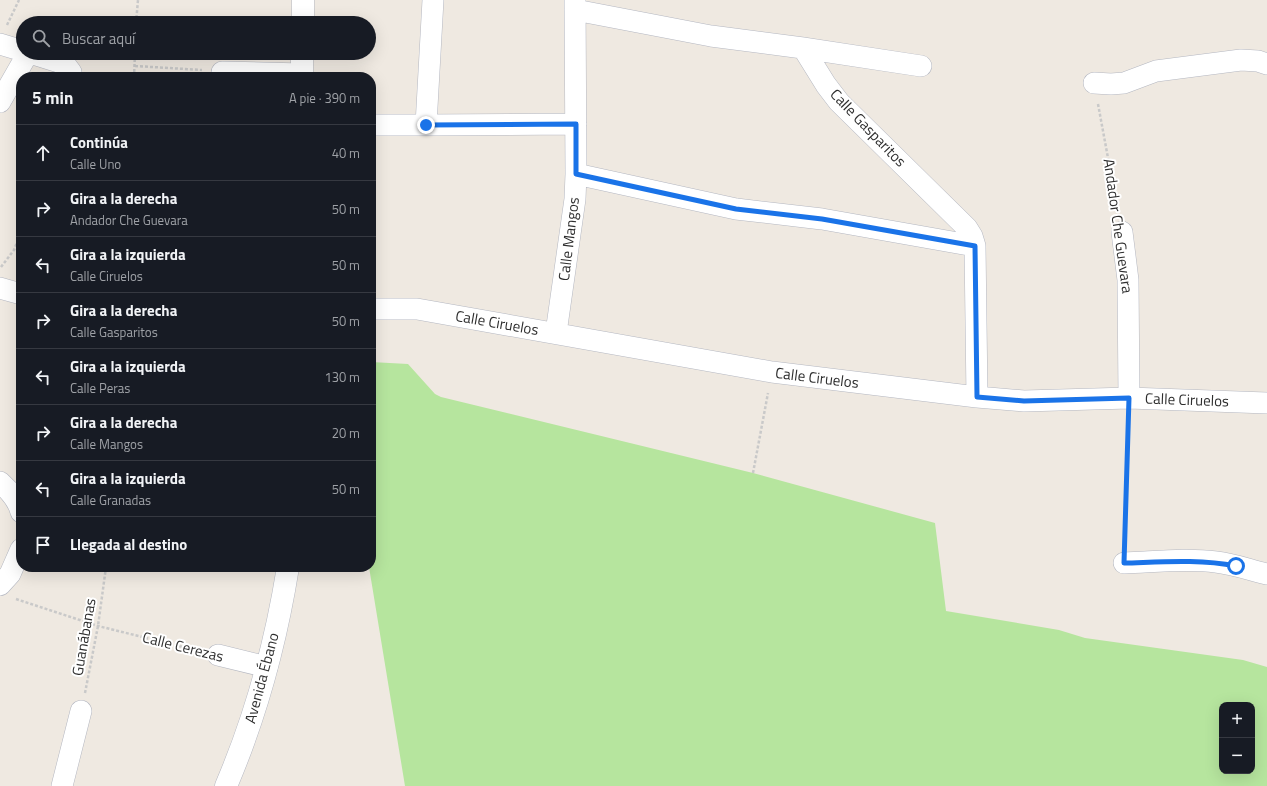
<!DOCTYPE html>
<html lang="es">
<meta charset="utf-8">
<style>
:root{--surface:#171b24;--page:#20242c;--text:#f1f3f6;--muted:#9ea1a6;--line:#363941}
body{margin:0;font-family:"Titillium Web",sans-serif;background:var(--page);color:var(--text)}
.controls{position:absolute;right:12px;bottom:12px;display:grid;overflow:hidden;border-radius:8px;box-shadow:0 4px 16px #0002}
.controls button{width:36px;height:36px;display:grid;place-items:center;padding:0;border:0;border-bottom:1px solid var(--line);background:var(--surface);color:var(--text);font:20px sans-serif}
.stop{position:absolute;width:12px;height:12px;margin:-9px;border:3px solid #1a73e8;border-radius:50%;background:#fff}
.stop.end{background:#1a73e8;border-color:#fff;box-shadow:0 1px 4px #0008}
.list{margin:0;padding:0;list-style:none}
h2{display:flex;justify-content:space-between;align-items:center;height:52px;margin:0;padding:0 16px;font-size:17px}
h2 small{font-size:13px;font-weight:400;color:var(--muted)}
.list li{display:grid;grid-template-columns:26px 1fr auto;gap:12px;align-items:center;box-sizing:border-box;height:56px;padding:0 16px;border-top:1px solid var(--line)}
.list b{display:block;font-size:15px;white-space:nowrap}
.list p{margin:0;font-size:13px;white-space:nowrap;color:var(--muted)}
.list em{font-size:13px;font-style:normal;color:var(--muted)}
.icon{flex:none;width:22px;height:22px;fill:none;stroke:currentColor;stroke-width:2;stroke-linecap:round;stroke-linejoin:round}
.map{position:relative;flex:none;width:1267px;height:786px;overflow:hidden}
.search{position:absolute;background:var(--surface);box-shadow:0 4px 16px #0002;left:16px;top:16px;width:360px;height:44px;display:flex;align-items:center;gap:10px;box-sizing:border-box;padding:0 14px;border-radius:22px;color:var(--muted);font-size:15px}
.panel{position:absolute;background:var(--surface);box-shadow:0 4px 16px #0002;left:16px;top:72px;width:360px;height:500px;border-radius:16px}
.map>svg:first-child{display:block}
.green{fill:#b6e59e;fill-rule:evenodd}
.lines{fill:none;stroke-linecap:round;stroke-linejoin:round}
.street-casing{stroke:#b4b7c1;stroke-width:22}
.secondary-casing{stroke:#b4b7c1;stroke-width:23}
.path{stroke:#c9c9c9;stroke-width:2.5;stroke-dasharray:3 2;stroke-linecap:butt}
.street{stroke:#fff;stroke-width:21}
.secondary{stroke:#fff;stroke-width:22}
.route{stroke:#1a73e8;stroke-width:5}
.labels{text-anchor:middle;stroke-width:4;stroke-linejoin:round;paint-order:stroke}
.street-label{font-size:15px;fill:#2e2e2e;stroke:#fff}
</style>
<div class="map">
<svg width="1267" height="786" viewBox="0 0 1267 786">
<rect width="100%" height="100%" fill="#efe9e1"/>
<!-- green -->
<path class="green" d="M371,362L408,364L435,394L441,397L753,473L935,523L946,611L1059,630L1085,638L1243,660L1267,667V786H405L369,567H371ZM1222,705H1252V771H1222Z"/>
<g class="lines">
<defs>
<path id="street" d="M575,10L711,36L803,48L921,66
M0,44L23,51
M803,48L826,85L839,102L967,228L972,236L975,246L977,397
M30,53L65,64L71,72
M222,72L302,74
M1094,83L1111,84L1124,83L1156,71L1241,60L1258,61L1267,64
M0,102L28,53
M371,125H426L576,124
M426,125L433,0
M576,174L736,209L822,219L975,246
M1122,232L1128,280L1129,398
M0,288L21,294
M371,309H417L772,372L977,397L1024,401L1129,398L1267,403
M556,333L575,199L576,174L575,0
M0,482C9,490 18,500 21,512
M1124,563C1154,562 1186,558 1216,562C1234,564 1250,570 1267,574
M0,585L10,574L21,549
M218,655L267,667
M62,786L81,711"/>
<path id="secondary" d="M303,23V0
M302,77V53
M226,786C256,716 276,642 288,567"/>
</defs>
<!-- street casing -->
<use href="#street" class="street-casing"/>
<!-- secondary casing -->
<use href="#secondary" class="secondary-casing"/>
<!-- path -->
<path class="path" d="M136,23L138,0
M7,25L19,0
M135,66L202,70
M134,77L135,53
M1098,104L1118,212
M1,267L14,250L21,232
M21,410V414
M753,473L768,393
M1125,543L1128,418
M16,599L98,626L199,651
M85,693L98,626L106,567"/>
<!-- street -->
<use href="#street" class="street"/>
<!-- secondary -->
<use href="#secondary" class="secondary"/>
</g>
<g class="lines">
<!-- route -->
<path class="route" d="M426,125L576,124V174L736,209L822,219L975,246L977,397L1024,401L1129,398L1124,563C1162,562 1199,559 1236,566"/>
</g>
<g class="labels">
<!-- street labels -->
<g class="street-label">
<text transform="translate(868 128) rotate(46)" y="5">Calle Gasparitos</text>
<text transform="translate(1118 226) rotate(82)" y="5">Andador Che Guevara</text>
<text transform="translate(569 239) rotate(-83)" y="5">Calle Mangos</text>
<text transform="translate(497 323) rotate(10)" y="5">Calle Ciruelos</text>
<text transform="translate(817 378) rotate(7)" y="5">Calle Ciruelos</text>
<text transform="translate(1187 400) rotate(2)" y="5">Calle Ciruelos</text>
<text transform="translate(84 637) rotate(-80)" y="5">Guanábanas</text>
<text transform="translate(183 647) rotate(14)" y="5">Calle Cerezas</text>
<text transform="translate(262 678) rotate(-75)" y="5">Avenida Ébano</text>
</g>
</g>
</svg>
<div class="controls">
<button>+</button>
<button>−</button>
</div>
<div class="stop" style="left:1236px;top:566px"></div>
<div class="stop end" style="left:426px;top:125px"></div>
<div class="search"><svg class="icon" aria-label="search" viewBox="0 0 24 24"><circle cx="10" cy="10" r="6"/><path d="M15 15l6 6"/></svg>Buscar aquí</div>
<section class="panel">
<h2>5 min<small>A pie · 390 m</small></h2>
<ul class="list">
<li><svg class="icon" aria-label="ahead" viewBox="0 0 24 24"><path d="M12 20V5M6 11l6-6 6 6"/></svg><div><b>Continúa</b><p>Calle Uno</p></div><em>40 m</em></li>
<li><svg class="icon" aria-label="right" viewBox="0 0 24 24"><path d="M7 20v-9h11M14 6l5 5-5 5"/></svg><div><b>Gira a la derecha</b><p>Andador Che Guevara</p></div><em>50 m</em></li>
<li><svg class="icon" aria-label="left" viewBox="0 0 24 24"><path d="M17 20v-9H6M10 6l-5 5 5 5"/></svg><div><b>Gira a la izquierda</b><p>Calle Ciruelos</p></div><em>50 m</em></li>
<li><svg class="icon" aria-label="right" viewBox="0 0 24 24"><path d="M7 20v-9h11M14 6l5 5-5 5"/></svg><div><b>Gira a la derecha</b><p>Calle Gasparitos</p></div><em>50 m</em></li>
<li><svg class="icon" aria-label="left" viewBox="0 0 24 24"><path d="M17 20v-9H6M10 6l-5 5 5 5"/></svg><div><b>Gira a la izquierda</b><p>Calle Peras</p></div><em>130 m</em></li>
<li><svg class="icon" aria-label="right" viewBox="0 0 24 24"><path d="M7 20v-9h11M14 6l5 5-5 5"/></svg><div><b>Gira a la derecha</b><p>Calle Mangos</p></div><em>20 m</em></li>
<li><svg class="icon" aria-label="left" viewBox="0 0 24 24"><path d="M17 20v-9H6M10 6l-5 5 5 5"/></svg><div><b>Gira a la izquierda</b><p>Calle Granadas</p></div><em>50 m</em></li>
<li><svg class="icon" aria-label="arrive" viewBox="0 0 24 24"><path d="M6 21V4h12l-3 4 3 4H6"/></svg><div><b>Llegada al destino</b></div></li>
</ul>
</section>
</div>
